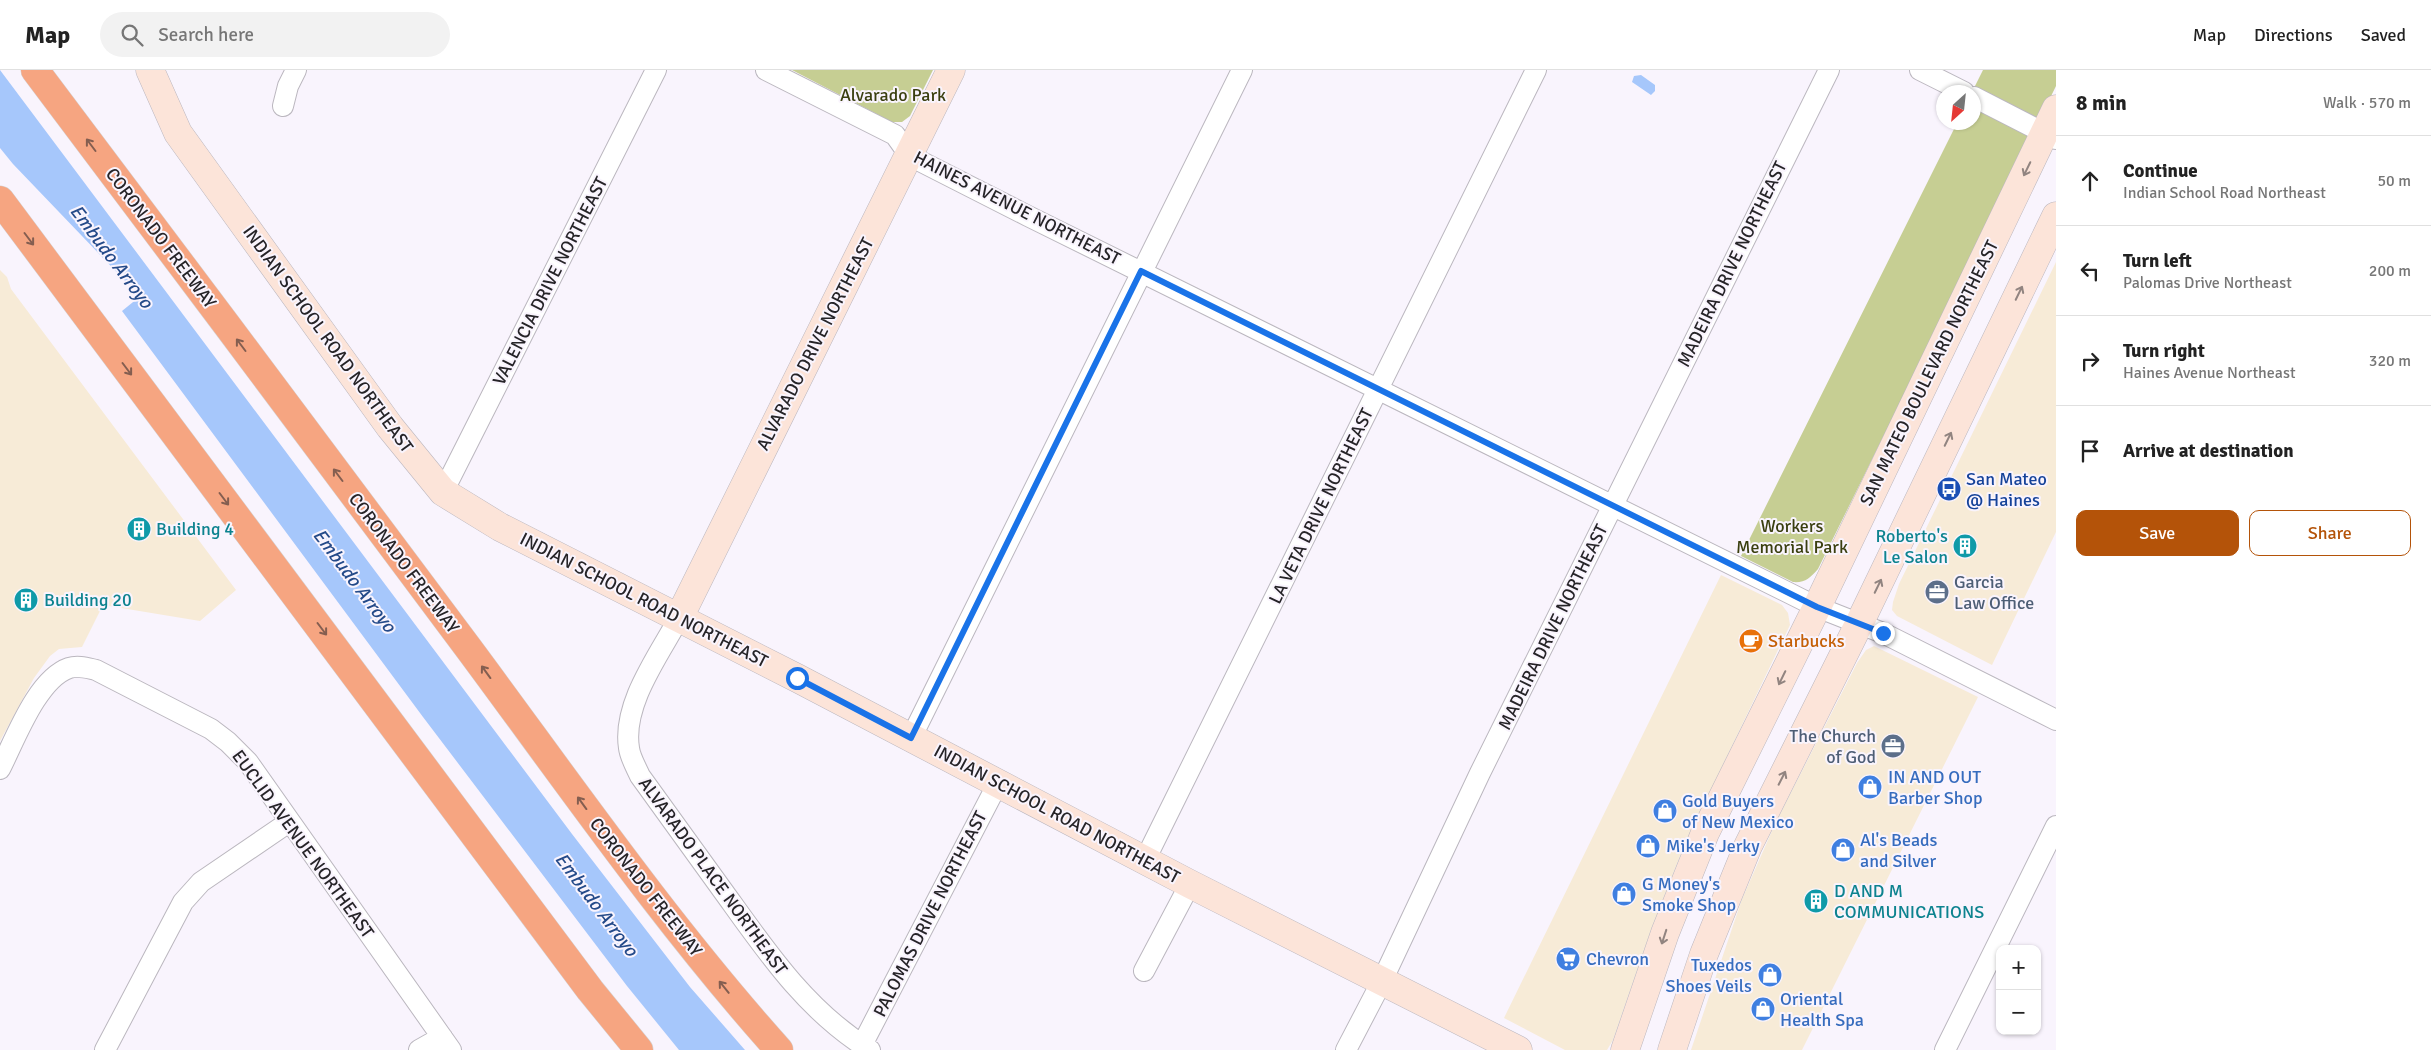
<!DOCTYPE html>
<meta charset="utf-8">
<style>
:root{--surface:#fff;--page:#f2f2f2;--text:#222;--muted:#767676;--line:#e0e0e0;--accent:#b45309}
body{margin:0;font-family:Signika,sans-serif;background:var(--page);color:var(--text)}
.controls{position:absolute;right:15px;bottom:15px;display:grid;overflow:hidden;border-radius:10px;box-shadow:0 1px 4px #0004}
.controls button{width:45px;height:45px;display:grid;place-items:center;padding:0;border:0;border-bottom:1px solid var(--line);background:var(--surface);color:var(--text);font:25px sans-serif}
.compass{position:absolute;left:1936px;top:15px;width:45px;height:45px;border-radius:50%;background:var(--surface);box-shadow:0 1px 4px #0004;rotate:207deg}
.stop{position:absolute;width:15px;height:15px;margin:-11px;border:4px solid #1a73e8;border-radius:50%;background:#fff}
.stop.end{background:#1a73e8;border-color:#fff;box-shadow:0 1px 5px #0008}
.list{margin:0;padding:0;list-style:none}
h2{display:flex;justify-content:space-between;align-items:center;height:65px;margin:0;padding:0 20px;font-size:21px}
h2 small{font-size:16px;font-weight:400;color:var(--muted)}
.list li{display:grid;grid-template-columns:32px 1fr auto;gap:15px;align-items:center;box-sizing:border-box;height:90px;padding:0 20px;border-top:1px solid var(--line)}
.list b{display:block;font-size:19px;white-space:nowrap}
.list p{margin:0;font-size:16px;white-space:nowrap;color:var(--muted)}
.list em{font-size:16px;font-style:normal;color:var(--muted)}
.actions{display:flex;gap:10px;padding:15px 20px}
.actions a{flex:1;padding:11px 0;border:1px solid var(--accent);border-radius:10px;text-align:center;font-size:18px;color:var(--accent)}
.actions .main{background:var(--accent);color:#fff}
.icon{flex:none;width:28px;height:28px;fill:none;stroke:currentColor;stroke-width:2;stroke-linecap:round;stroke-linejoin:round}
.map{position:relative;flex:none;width:2056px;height:980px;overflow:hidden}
header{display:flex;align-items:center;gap:30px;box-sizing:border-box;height:70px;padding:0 25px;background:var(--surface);border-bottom:1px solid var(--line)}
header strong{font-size:24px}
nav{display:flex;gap:28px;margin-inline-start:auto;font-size:18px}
.search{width:350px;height:45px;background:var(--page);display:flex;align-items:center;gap:12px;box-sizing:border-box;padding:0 18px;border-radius:28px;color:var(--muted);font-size:19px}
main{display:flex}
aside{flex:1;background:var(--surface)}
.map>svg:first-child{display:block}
.commercial{fill:#f7ebd7}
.green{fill:#c6ce93}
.water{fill:#a6c7fb}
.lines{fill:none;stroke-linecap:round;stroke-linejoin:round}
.street-casing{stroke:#bbb7bf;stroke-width:22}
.secondary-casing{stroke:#bbb7bf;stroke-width:29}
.highway-casing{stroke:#d4d3d4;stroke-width:29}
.street{stroke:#fff;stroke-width:20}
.secondary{stroke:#fce4d9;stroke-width:28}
.highway{stroke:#f6a581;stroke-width:28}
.oneway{stroke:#845e50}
.oneway2{stroke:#918480}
.route{stroke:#1a73e8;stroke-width:6}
.labels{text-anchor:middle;stroke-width:4;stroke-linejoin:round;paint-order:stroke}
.park-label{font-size:18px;fill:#3a3f0f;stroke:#f9f4fd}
.street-label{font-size:18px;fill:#262428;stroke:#f9f4fd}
.transit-label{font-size:18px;fill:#164399;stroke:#f9f4fd;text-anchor:start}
.culture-label{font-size:18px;fill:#0d838f;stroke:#f9f4fd;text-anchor:start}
.service-label{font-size:18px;fill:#4e5e75;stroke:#f9f4fd;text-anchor:start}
.food-label{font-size:18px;fill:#c56008;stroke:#f9f4fd;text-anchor:start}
.shop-label{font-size:18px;fill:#366cbe;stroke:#f9f4fd;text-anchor:start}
.water-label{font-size:19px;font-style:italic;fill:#244a89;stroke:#f9f4fd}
</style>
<header>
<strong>Map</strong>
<div class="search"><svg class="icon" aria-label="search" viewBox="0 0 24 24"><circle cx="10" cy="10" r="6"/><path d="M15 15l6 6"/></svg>Search here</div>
<nav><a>Map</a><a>Directions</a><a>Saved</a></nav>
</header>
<main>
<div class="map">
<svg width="2056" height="980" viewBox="0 0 2056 980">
<rect width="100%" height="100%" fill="#f9f4fd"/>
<!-- commercial -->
<path class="commercial" d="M2056,192V462L1992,595L1897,546L1892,540L1893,532L1899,514Z
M0,200L7,207L11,219L236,520L200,551L103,535L82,577L59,579L50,586L34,608L0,671Z
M1721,505L1782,535L1788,543L1790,555L1684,776L1652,857L1613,970L1607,980H1565L1504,948Z
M1874,576L1978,627L1802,980H1691L1742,829L1775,754L1857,593L1866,580Z"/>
<!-- green -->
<path class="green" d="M792,0H933L910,46L902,52H892Z
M1983,0H2056V16L1818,499C1810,508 1805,513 1793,512L1741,486L1957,53L1974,52V22H1972Z"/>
<!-- water -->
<path class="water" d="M0,0L572,764L690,917L745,980H679L627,916L423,647L122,241L138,228L128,214L13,94L0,78Z
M1641,5L1655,15V21L1651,25L1632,12L1634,6Z"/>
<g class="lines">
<defs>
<path id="street" d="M766,0L895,65L910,86L1028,146L1785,521L1817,537L1883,563L2056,650
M1920,0L1964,22
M1974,27L2056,69
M283,36L288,16L296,0
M443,422L656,0
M679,548C659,585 622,634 629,678C630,687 636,697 640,706C670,748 701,790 731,832C771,888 810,943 870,980
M911,668L1242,0
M0,699C15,670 37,609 69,598C78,595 87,598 96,600L211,659L228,672L248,692L451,980
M1145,790L1536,0
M1144,901L1190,814
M862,975L998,713
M105,980L183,832L201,812L289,752
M419,980L442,967
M1346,980L1382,911L1480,703L1829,0
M1945,980L2056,756"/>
<path id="secondary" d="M150,0L178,63L390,357L443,422L500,457L797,608L1190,814L1518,980
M679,548L951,0
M1625,980L1665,863L1705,763L1817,537L2056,39
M1672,980L1704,884L1748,776L1860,552L2056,146"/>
<path id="highway" d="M35,0C180,193 325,385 469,579C570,715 666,854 779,980
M0,130L590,920L639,980"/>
</defs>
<!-- street casing -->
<use href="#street" class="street-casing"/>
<!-- secondary casing -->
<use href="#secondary" class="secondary-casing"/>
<!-- highway casing -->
<use href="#highway" class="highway-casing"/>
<!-- street -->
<use href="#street" class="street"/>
<!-- secondary -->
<use href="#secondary" class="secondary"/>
<!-- highway -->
<use href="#highway" class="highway"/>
</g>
<!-- one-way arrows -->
<defs><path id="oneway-shaft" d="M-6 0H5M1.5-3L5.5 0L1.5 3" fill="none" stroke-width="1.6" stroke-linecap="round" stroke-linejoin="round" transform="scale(1.25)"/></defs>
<g class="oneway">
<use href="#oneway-shaft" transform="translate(91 75) rotate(-127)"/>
<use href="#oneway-shaft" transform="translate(29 169) rotate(53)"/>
<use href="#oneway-shaft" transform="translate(241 275) rotate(-127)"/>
<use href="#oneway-shaft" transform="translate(127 299) rotate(53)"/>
<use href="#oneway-shaft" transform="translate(338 405) rotate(-127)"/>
<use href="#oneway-shaft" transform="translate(224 429) rotate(53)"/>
<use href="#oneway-shaft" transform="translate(322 559) rotate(53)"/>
<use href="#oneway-shaft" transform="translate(486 602) rotate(-126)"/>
<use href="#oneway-shaft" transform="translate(582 733) rotate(-126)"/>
<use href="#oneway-shaft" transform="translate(724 917) rotate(-129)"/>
</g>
<g class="oneway2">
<use href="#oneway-shaft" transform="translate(2027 99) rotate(116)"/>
<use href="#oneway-shaft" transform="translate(2019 223) rotate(-64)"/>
<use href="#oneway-shaft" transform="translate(1948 369) rotate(-64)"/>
<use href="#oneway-shaft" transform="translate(1878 516) rotate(-64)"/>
<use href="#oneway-shaft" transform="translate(1782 608) rotate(116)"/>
<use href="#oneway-shaft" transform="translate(1782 708) rotate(-63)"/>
<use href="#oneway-shaft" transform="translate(1664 867) rotate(108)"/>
</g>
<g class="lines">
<!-- route -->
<path class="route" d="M797,608L911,668L1141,201L1817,537L1883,563"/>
</g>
<!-- icons -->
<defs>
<symbol id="bus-disc" viewBox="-11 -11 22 22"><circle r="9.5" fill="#1a4fb4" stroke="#f9f4fd"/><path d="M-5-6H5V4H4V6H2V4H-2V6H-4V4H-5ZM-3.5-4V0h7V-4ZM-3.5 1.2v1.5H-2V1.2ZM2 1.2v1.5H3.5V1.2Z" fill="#fff"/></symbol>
<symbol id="building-disc" viewBox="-11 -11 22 22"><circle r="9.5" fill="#0f9aa8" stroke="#f9f4fd"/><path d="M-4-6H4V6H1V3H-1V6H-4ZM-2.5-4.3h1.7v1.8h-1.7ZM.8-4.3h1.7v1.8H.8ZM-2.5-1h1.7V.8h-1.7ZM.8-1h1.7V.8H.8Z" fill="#fff"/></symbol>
<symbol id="office-disc" viewBox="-11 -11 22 22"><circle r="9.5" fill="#5c6f8a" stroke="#f9f4fd"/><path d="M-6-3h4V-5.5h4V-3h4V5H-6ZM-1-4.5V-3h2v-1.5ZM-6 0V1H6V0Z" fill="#fff"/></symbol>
<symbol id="cafe-disc" viewBox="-11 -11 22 22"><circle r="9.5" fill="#e8710a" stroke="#f9f4fd"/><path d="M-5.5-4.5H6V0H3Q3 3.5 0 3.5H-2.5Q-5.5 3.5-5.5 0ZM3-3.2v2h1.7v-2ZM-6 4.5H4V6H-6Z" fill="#fff"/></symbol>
<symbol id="shop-disc" viewBox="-11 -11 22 22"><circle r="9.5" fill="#3f7fe0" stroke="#f9f4fd"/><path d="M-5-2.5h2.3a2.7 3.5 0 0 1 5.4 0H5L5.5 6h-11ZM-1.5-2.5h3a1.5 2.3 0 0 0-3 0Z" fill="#fff"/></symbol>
<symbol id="supermarket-disc" viewBox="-11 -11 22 22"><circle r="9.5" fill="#3f7fe0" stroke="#f9f4fd"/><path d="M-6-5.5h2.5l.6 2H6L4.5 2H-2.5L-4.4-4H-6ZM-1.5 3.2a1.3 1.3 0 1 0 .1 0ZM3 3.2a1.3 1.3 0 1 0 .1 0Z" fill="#fff"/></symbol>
</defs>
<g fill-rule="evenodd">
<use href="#bus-disc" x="1935" y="405" width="28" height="28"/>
<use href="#building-disc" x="125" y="445" width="28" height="28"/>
<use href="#building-disc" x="1951" y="462" width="28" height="28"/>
<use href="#office-disc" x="1923" y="508" width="28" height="28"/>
<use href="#building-disc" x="12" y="516" width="28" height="28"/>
<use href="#cafe-disc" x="1737" y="557" width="28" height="28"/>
<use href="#office-disc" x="1879" y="662" width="28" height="28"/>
<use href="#shop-disc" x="1856" y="703" width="28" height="28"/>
<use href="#shop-disc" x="1651" y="727" width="28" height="28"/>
<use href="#shop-disc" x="1634" y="762" width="28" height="28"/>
<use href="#shop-disc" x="1829" y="766" width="28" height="28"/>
<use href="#shop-disc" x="1610" y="810" width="28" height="28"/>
<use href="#building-disc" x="1802" y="817" width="28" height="28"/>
<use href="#supermarket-disc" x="1554" y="875" width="28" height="28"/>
<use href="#shop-disc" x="1756" y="891" width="28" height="28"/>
<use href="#shop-disc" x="1749" y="925" width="28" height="28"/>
</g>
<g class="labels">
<!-- park labels -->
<g class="park-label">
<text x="893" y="31">Alvarado Park</text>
<text x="1792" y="462">Workers<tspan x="1792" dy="21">Memorial Park</tspan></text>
</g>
<!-- street labels -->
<g class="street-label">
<text transform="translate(1017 138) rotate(27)" y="6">HAINES AVENUE NORTHEAST</text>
<text transform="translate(161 168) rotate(53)" y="6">CORONADO FREEWAY</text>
<text transform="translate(1732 194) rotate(-64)" y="6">MADEIRA DRIVE NORTHEAST</text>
<text transform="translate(550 211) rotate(-63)" y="6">VALENCIA DRIVE NORTHEAST</text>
<text transform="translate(328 269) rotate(54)" y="6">INDIAN SCHOOL ROAD NORTHEAST</text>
<text transform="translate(815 274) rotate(-63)" y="6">ALVARADO DRIVE NORTHEAST</text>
<text transform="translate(1929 303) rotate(-64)" y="6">SAN MATEO BOULEVARD NORTHEAST</text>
<text transform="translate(1321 436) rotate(-64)" y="6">LA VETA DRIVE NORTHEAST</text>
<text transform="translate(404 493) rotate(53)" y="6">CORONADO FREEWAY</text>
<text transform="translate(644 530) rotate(27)" y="6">INDIAN SCHOOL ROAD NORTHEAST</text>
<text transform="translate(1553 557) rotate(-64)" y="6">MADEIRA DRIVE NORTHEAST</text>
<text transform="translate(1057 744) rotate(28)" y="6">INDIAN SCHOOL ROAD NORTHEAST</text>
<text transform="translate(303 774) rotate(54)" y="6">EUCLID AVENUE NORTHEAST</text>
<text transform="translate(713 806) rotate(54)" y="6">ALVARADO PLACE NORTHEAST</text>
<text transform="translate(646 817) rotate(52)" y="6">CORONADO FREEWAY</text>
<text transform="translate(930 844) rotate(-63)" y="6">PALOMAS DRIVE NORTHEAST</text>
</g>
<!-- transit labels -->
<g class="transit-label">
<text x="1966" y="415">San Mateo<tspan x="1966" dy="21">@ Haines</tspan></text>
</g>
<!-- culture labels -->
<g class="culture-label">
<text x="156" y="465">Building 4</text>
<text x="1948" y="472" text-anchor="end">Roberto's<tspan x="1948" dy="21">Le Salon</tspan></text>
<text x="44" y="536">Building 20</text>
<text x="1834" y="827">D AND M<tspan x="1834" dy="21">COMMUNICATIONS</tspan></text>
</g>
<!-- service labels -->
<g class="service-label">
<text x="1954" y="518">Garcia<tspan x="1954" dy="21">Law Office</tspan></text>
<text x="1876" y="672" text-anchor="end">The Church<tspan x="1876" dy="21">of God</tspan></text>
</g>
<!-- food labels -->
<g class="food-label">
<text x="1768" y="577">Starbucks</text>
</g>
<!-- shop labels -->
<g class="shop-label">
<text x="1888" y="713">IN AND OUT<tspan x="1888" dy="21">Barber Shop</tspan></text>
<text x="1682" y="737">Gold Buyers<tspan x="1682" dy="21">of New Mexico</tspan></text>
<text x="1860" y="776">Al's Beads<tspan x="1860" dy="21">and Silver</tspan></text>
<text x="1666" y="782">Mike's Jerky</text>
<text x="1642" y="820">G Money's<tspan x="1642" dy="21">Smoke Shop</tspan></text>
<text x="1586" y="895">Chevron</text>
<text x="1752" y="901" text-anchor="end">Tuxedos<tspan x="1752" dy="21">Shoes Veils</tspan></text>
<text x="1780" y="935">Oriental<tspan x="1780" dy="21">Health Spa</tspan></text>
</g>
<!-- water labels -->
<g class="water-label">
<text transform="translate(112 186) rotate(53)" y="7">Embudo Arroyo</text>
<text transform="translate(355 510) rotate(53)" y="7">Embudo Arroyo</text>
<text transform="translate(597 834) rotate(53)" y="7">Embudo Arroyo</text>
</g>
</g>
</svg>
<div class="controls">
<button>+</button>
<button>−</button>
</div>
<svg class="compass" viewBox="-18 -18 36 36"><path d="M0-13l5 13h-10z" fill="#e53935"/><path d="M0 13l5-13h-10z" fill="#767676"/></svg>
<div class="stop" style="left:797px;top:608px"></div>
<div class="stop end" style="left:1883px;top:563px"></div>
</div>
<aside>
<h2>8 min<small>Walk · 570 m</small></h2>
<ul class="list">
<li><svg class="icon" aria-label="ahead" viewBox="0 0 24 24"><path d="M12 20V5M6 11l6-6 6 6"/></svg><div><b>Continue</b><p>Indian School Road Northeast</p></div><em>50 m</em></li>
<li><svg class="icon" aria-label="left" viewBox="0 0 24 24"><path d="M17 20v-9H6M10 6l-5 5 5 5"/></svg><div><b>Turn left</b><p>Palomas Drive Northeast</p></div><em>200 m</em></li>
<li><svg class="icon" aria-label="right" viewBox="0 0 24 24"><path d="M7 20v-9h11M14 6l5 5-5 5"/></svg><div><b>Turn right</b><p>Haines Avenue Northeast</p></div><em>320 m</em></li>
<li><svg class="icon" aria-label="arrive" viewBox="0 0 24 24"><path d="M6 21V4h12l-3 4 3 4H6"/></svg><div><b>Arrive at destination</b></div></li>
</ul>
<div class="actions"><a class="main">Save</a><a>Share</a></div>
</aside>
</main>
